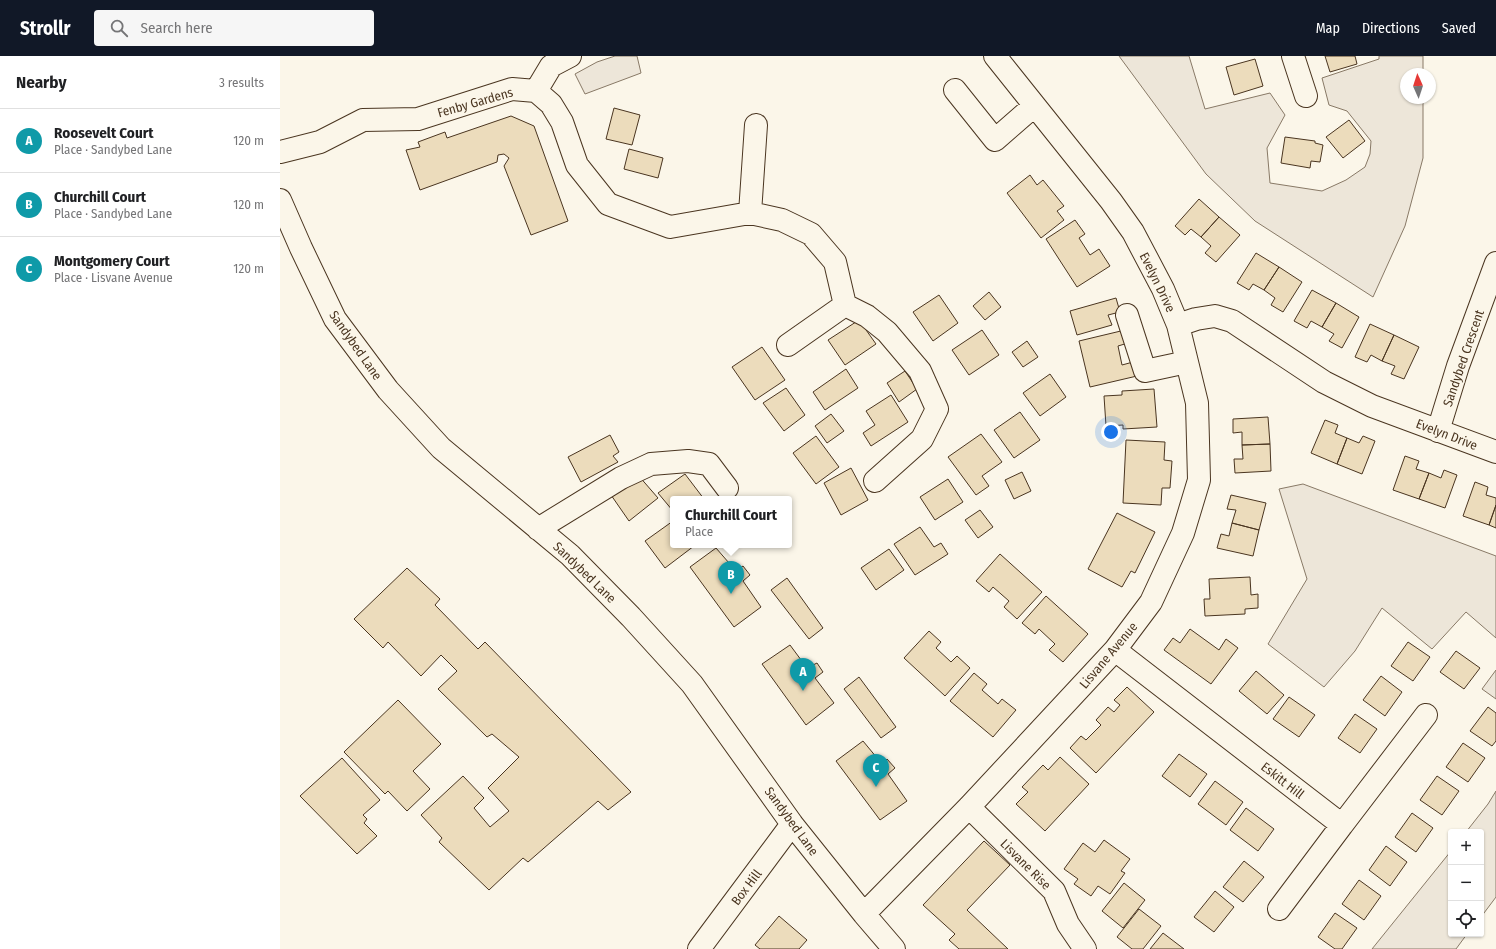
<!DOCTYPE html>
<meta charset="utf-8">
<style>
:root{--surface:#fff;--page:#f6f6f6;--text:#202124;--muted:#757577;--line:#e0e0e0;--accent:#111827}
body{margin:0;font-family:"Fira Sans Condensed",sans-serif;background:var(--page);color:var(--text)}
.controls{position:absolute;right:12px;bottom:12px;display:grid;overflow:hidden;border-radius:4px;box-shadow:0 1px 3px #0004}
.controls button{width:36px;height:36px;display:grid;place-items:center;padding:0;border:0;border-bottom:1px solid var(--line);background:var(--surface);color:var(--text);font:20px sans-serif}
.compass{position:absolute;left:1120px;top:12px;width:36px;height:36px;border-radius:50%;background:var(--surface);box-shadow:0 1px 3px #0004;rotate:357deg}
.you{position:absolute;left:831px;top:376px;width:14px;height:14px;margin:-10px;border:3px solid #fff;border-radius:50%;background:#1a73e8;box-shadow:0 0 0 6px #1a73e833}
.badge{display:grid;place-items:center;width:26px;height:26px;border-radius:50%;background:var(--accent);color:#fff;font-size:13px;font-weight:700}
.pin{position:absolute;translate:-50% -33px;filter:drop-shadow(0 1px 2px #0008)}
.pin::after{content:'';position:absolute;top:21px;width:14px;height:12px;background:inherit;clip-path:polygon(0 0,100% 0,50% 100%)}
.popup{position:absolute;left:390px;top:440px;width:122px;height:52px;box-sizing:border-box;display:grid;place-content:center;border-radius:4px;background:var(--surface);filter:drop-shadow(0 1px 3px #0005);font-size:13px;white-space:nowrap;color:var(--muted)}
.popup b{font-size:15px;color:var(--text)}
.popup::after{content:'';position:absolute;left:50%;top:100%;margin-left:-8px;border:8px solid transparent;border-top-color:var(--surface)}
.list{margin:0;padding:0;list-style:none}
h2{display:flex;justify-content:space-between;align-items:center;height:52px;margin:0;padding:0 16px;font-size:17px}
h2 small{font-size:13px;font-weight:400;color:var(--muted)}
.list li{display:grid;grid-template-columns:26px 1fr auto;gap:12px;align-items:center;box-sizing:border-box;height:64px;padding:0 16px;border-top:1px solid var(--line)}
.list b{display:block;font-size:15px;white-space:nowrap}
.list p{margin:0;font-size:13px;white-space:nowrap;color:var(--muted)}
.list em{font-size:13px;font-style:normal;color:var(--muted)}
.icon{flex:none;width:22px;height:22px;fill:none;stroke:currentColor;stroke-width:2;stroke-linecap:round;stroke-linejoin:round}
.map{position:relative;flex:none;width:1216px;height:893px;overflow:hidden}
header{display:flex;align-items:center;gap:24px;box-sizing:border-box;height:56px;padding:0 20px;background:var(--accent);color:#fff}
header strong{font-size:19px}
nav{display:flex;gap:22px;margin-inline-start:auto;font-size:14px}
.search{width:280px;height:36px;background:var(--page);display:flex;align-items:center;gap:10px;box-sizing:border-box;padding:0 14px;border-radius:4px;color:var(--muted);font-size:15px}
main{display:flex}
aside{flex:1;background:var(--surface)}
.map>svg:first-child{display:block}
.green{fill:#ede6d9;stroke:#887966}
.building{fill:#ecdcbc;stroke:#4a3520}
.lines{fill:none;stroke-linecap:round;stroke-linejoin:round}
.minor-casing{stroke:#4a3520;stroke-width:24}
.minor{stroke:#fbf6e9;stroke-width:22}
.labels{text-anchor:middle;stroke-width:3;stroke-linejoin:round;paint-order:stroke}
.street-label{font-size:13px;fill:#4a3520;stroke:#fbf6e9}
</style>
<header>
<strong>Strollr</strong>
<div class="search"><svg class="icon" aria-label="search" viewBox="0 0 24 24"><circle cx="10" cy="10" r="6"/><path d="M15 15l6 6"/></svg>Search here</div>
<nav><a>Map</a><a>Directions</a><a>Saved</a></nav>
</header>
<main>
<aside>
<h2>Nearby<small>3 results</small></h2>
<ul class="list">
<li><span class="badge" style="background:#0f9aa8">A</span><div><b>Roosevelt Court</b><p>Place · Sandybed Lane</p></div><em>120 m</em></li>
<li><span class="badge" style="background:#0f9aa8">B</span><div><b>Churchill Court</b><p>Place · Sandybed Lane</p></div><em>120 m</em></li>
<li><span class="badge" style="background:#0f9aa8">C</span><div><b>Montgomery Court</b><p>Place · Lisvane Avenue</p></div><em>120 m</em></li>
</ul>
</aside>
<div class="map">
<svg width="1216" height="893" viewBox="0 0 1216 893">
<rect width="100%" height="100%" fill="#fbf6e9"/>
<!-- green -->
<path class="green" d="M335,0H357L361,17L305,38L295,18L317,6Z
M839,0H909L925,53L990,37L1005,59L987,92L990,127L1042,135L1066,124L1085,111L1090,98L1091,85L1067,55L1049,49L1042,22L1099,3V0H1143V18H1126V42H1143V102L1125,170L1093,241L975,165L926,118Z
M1023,428L1216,500V582L1186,556L1152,593L1102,552L1075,595L1044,631L988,588L1027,523L999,433Z
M1216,614V643L1202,633Z
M1216,735V841L1201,861V776H1186L1208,748Z
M1171,795V878H1187L1176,893H1092Z"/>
<!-- building -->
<path class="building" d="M1045,0H1075L1077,8L1050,16Z
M975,3L983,30L954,39L946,11Z
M334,52L360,59L352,89L326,83Z
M231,60L254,70L288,165L251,179L224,110L229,102L224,98L218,99L217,106L140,134L126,94L140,91L138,86L165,76L167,82Z
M1069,64L1085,85L1063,102L1046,81Z
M1005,81L1035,85V87L1043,89L1040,106L1031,105L1030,112L1001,107Z
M349,93L383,102L378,122L344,113Z
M750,119L757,129L763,124L784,150L777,155L784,164L761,182L727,137Z
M919,143L939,161L921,181L911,173L905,179L895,170Z
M939,161L960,179L936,206L925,197L931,190L921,181Z
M795,164L805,178L799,182L810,199L819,193L830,210L797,231L766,183Z
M976,197L999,211L984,234L973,228L969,234L957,227Z
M999,211L1022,226L1003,256L991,249L995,242L984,234Z
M1032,234L1056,247L1042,271L1031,265L1027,272L1014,265Z
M709,236L721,251L705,264L693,250Z
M659,239L678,267L653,285L633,256Z
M836,242L840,256L828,259L832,269L797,279L790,255Z
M1056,247L1079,261L1062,292L1049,285L1054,278L1042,271Z
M579,264L596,288L565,309L548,284Z
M1090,268L1114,279L1102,305L1091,299L1087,306L1075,301Z
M702,274L719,299L689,319L672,294Z
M845,274L848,287L838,290L842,309L853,306L857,320L810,331L799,285Z
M1114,279L1139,291L1124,323L1111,318L1115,310L1102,305Z
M747,285L758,301L743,311L732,296Z
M482,291L505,324L475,344L452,311Z
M566,313L578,332L545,354L533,336Z
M625,315L637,333L619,346L607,327Z
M770,318L786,341L760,360L743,337Z
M506,332L525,359L504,375L483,347Z
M874,333L877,371L843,373V369L826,370L824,340L842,339V335Z
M611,339L628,366L591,390L583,377L595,369L586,355Z
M740,356L760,384L734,402L714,374Z
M551,358L564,375L547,387L535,370Z
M988,361L990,388L962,389V376L953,377V363Z
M1045,364L1058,369L1055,377L1067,382L1057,408L1031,397Z
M701,378L722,406L702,420L709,430L696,439L668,401Z
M330,379L339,396L333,400L338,406L301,426L288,401Z
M536,380L559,411L536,428L513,397Z
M1083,380L1095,385L1082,418L1057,408L1067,382L1079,387Z
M846,384L885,386L884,404L892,405L890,432H882L881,449L843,447Z
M990,388L991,415L955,417L954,403H963L962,389Z
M1125,400L1139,405L1136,413L1149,417L1139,443L1113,434Z
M571,412L588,444L561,459L544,427Z
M1164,414L1177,419L1165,452L1139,443L1149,417L1161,422Z
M742,416L751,435L734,443L725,424Z
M405,418L424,443H393V455L378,437Z
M358,419L378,442L349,465L331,439Z
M668,423L683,446L655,464L640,441Z
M1195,426L1208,431L1206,439L1216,442V449L1209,469L1183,460Z
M951,439L986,447L979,474L952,467L956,454L947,453Z
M1216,449V472L1209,469Z
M700,454L713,471L698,482L685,464Z
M837,457L875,476L855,517L851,515L842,531L808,513Z
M393,465V489H413L414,490L385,512L365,485Z
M952,467L979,474L973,500L937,492L941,478L949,480Z
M640,471L654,491L661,487L668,498L635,519L614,488Z
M436,492L456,515L463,510L470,519L463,525L481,551L454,571L410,511Z
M609,493L624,514L596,534L581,512Z
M720,498L762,536L737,563L724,551L729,545L713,531L709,536L696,525Z
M127,512L160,543L155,549L198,593L205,586L351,736L328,754L318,745L248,806L243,802L209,834L159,786L162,782L141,759L183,720L204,742L194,752L210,771L229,755L208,732L239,701L212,678L207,681L158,633L177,615L161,599L141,620L108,586L103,592L74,563Z
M970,521L971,539L978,538V552L965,553V558L925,560L924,543H930L929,523Z
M507,522L543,572L529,583L491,534Z
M766,540L808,578L783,606L769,594L775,588L759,573L755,578L742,567Z
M910,573L939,594L946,583L958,592L931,628L884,594L893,582L900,587Z
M649,575L661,586L656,592L671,606L677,600L690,612L665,640L624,602Z
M1128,586L1150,601L1133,625L1111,610Z
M510,589L527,612L537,607L543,616L535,622L554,647L526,669L482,608Z
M1176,595L1200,612L1184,633L1160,616Z
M976,615L1004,639L987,658L959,635Z
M694,617L707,628L702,634L718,648L722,643L736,654L713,681L670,645Z
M1101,620L1122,636L1105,660L1083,644Z
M579,621L616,671L601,682L564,633Z
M847,631L874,656L816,717L790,692L801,680L806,684L821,669L816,664L828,651L834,656L840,649L834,644Z
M1009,641L1035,659L1019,681L993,663Z
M118,644L161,688L133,715L150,733L127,755L108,735L105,738L64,696Z
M1208,651L1216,657V685L1212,690L1190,675Z
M1075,658L1097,673L1080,697L1058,682Z
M583,685L602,708L607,703L615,712L608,718L627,745L600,764L556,705Z
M1183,687L1205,702L1188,726L1166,711Z
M899,698L927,718L910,741L882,720Z
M780,701L809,728L765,775L736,748L748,736L742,731L763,709L768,714Z
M62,702L100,744L83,759L87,763L84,767L97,780L77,798L20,740Z
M1157,720L1179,735L1162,759L1140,744Z
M935,725L963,746L946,769L918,748Z
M966,752L994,773L978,795L950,774Z
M1132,757L1153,772L1136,796L1115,781Z
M824,784L850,803L841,815L845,817L830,838L818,830L811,840L794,828L798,823L784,813L803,787L815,796Z
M704,785L730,809L687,854L728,893H679L669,884L675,878L643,849Z
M1106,790L1127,806L1110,830L1089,814Z
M964,805L984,821L963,846L943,831Z
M1079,824L1101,840L1084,864L1062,848Z
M844,827L865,844L843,872L822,855Z
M935,835L954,851L934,876L914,861Z
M859,853L881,870L863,893H852L837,881Z
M1055,857L1077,872L1062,893H1055L1038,881Z
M499,860L527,884L519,893H480L475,889Z
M883,877L904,893H870Z"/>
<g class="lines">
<defs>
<path id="minor" d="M1013,0L1026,40
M675,34L715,84L754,50
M256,35L271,10L290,0
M0,96L40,86L83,64L138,63L232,33L256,35L271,48L282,66L297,109L328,148L390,171L470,157L502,164L531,178L555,206L565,249L587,260L607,276L640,315L657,353L642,383L595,425
M0,144L21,192L55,263L108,334L161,392L290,499L351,561L412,628L512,768L584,858L614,893
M470,157L476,69
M847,259L865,315L907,306
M898,269L916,263L935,260L952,265L1044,326L1092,350L1216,396
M508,289L565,249
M1158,375L1178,310L1216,207
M258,473L341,422L371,408L408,405L429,408L447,432
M835,594L1062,769L1146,659
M689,751L774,835L788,868L805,893
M999,853L1062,769
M584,858L689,751L835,594L871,546L903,477L919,424L917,347L898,269L883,233L853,176L831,145L715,0
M419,893L512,768"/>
</defs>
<!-- minor casing -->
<use href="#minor" class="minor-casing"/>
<!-- minor -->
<use href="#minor" class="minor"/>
</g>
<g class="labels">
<!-- street labels -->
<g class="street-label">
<text transform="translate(195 46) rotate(-16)" y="5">Fenby Gardens</text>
<text transform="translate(878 226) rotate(64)" y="5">Evelyn Drive</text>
<text transform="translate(76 289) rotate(55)" y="5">Sandybed Lane</text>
<text transform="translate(1183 302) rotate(-71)" y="5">Sandybed Crescent</text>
<text transform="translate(1167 378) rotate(21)" y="5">Evelyn Drive</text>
<text transform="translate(305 516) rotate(44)" y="5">Sandybed Lane</text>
<text transform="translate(828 599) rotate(-50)" y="5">Lisvane Avenue</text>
<text transform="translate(1003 724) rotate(38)" y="5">Eskitt Hill</text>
<text transform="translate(512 765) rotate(54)" y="5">Sandybed Lane</text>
<text transform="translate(746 808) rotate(45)" y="5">Lisvane Rise</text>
<text transform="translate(466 831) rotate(-53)" y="5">Box Hill</text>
</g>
</g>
</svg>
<div class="controls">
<button>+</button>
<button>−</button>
<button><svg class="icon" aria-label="locate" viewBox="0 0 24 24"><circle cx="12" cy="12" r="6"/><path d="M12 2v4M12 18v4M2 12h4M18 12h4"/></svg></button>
</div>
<svg class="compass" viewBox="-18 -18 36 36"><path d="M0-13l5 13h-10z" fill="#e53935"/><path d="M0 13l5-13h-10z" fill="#757577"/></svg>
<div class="you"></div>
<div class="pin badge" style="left:523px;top:635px;background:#0f9aa8">A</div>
<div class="pin badge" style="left:451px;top:538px;background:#0f9aa8">B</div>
<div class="popup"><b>Churchill Court</b>Place</div>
<div class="pin badge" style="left:596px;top:731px;background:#0f9aa8">C</div>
</div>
</main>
